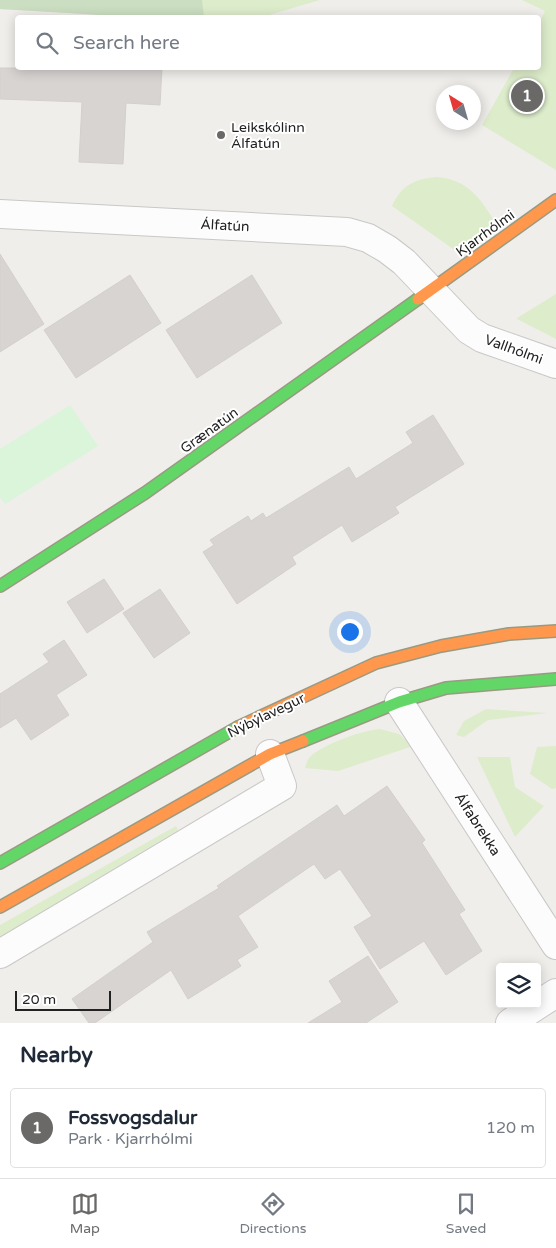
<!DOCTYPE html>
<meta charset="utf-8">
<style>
:root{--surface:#fff;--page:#f6f6f7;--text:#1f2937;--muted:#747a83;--line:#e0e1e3;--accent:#6a6968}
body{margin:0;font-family:"Varela Round",sans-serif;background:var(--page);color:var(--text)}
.controls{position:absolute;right:15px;bottom:15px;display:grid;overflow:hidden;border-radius:5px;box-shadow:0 2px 12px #0003}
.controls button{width:45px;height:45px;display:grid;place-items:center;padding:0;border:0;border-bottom:1px solid var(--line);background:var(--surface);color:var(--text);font:25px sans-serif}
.compass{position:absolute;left:436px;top:85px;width:45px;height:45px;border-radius:50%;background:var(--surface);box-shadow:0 2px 12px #0003;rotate:323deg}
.scale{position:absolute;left:15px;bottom:12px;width:96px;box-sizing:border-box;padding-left:5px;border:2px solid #222;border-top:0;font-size:14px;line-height:18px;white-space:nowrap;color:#222;-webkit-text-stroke:4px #fff;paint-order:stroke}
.you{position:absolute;left:349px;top:631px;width:18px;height:18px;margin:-12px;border:4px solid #fff;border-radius:50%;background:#1a73e8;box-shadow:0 0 0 8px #1a73e833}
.badge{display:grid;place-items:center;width:32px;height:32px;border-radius:50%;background:var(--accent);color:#fff;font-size:16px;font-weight:700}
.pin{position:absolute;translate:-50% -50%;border:2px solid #fff;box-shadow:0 1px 5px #0006}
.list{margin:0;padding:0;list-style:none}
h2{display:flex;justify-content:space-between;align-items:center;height:65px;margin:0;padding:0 20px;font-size:21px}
h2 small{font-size:16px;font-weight:400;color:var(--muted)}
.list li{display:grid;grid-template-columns:32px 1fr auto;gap:15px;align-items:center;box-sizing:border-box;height:80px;margin:0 10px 10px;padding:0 10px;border:1px solid var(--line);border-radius:5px}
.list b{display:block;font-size:19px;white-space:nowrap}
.list p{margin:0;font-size:16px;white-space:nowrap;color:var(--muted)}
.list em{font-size:16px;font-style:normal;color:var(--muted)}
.icon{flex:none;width:28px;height:28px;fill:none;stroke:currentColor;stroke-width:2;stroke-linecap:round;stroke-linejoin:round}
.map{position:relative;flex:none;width:556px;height:1023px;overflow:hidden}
.search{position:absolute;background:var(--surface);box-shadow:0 2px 12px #0003;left:15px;right:15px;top:15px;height:55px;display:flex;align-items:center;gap:12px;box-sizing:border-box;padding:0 18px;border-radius:5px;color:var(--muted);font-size:19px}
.sheet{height:155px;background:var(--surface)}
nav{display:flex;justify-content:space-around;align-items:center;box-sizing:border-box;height:70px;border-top:1px solid var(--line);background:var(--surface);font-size:14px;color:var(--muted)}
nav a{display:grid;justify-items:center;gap:2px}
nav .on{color:var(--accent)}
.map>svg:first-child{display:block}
.grass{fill:#ddeccb}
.forest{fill:#cbdec1}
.park{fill:#daf5da}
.building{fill:#d7d4d2;stroke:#d3d0cc}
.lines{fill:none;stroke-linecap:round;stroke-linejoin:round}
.street-casing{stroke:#c9c8c7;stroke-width:30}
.fast-casing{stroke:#999a82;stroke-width:14}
.slow-casing{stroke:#999a82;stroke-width:14}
.street{stroke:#fdfcfc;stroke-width:28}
.fast{stroke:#63d668;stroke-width:11}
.slow{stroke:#ff974d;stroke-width:11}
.poi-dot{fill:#6a6968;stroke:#fff;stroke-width:2}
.labels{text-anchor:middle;stroke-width:4;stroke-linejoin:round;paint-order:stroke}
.poi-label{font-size:14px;fill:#222;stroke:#fff;text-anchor:start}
.street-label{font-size:14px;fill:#222;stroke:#fff}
</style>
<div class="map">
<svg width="556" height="1023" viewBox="0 0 556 1023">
<rect width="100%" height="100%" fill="#f0eeeb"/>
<!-- grass -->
<path class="grass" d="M0,0H320L259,18H152L0,9Z
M522,0H556V170L482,125L514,68H538L539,23L545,11Z
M436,177C470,179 483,202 499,229L467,250L456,251L392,206C401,186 414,179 436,177Z
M556,294V339L517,319V318Z
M486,709L548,713L488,720L464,737L456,735L464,721Z
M380,729L399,734L413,746L338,771L305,768C307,761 309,756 316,752C333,741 360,731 380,729Z
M556,746V788L552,789L530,774L537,747Z
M477,757H510L515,787L544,806L515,837Z
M176,826L178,830L0,937V925Z"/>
<!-- forest -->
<path class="forest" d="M0,0H202L204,17L152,18L0,9Z"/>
<!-- park -->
<path class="park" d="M70,405L98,446L5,504L0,497V449Z"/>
<!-- building -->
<path class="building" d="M0,68H162L160,105L126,103L123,164L79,162L82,102L0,99Z
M0,254L44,324L0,352Z
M130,275L161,323L76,378L44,330Z
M252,275L282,323L197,378L166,330Z
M433,415L464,464L395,507L399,513L352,542L342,525L292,557L296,564L237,604L203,552L214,545L210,540L248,516L251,521L263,513L266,518L349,467L356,479L413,443L406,432Z
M104,579L124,609L87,633L67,602Z
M160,589L190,633L154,658L123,613Z
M64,640L87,675L56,695L69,715L31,740L16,718L0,728V694L49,662L43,654Z
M387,786L425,840L422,843L465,910L459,914L482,951L446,975L424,941L380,969L354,927L372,916L340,869L325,879L314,864L238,916L258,947L237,960L241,966L188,999L171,970L95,1023H89L72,999L153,942L147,932L219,888L217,886L337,805L344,816Z
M368,956L398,1002L366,1023H308L342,1002L329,981Z"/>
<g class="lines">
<defs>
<path id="street" d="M0,214L347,232L368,238L387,249L404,262L469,330L482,338L556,364
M399,702L556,945
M0,954L282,786L270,754
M510,1023L556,993"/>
<path id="fast" d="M0,586L145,493L418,299
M303,741L399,702L446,688L556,679
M0,863L238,727"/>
<path id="slow" d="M418,299L556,200
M238,727L376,663L441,646L509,634L556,631
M0,907L270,754L303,741"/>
</defs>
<!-- street casing -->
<use href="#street" class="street-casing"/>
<!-- fast casing -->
<use href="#fast" class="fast-casing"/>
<!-- slow casing -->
<use href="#slow" class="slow-casing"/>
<!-- street -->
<use href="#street" class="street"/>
<!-- fast -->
<use href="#fast" class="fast"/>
<!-- slow -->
<use href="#slow" class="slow"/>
</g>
<!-- markers -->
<circle class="poi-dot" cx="221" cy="135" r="5"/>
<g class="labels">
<!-- poi labels -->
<g class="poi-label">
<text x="231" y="132">Leikskólinn<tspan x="231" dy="16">Álfatún</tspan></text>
</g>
<!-- street labels -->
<g class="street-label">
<text transform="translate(225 225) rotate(3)" y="5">Álfatún</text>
<text transform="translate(485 233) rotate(-36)" y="5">Kjarrhólmi</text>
<text transform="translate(514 349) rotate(20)" y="5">Vallhólmi</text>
<text transform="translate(209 430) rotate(-36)" y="5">Grænatún</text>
<text transform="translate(266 715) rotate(-26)" y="5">Nýbýlavegur</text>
<text transform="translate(478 824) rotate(57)" y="5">Álfabrekka</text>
</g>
</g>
</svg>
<div class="controls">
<button><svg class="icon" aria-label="layers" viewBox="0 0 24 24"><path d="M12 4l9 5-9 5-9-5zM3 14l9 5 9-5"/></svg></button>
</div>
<svg class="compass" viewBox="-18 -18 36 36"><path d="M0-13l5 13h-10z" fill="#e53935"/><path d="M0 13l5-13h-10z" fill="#747a83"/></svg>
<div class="scale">20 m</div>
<div class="you"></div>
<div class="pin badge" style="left:527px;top:96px">1</div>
<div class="search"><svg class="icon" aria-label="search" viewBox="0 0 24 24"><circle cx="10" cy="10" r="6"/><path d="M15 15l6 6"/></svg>Search here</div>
</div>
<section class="sheet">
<h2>Nearby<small></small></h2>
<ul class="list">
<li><span class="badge">1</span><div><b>Fossvogsdalur</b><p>Park · Kjarrhólmi</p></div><em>120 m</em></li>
</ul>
</section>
<nav>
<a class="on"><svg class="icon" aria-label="map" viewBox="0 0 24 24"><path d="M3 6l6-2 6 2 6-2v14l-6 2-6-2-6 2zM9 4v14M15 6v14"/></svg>Map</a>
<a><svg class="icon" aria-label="directions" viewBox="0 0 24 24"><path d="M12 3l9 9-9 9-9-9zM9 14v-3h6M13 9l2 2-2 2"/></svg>Directions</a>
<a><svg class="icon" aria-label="saved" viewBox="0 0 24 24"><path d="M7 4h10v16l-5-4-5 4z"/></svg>Saved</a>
</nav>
